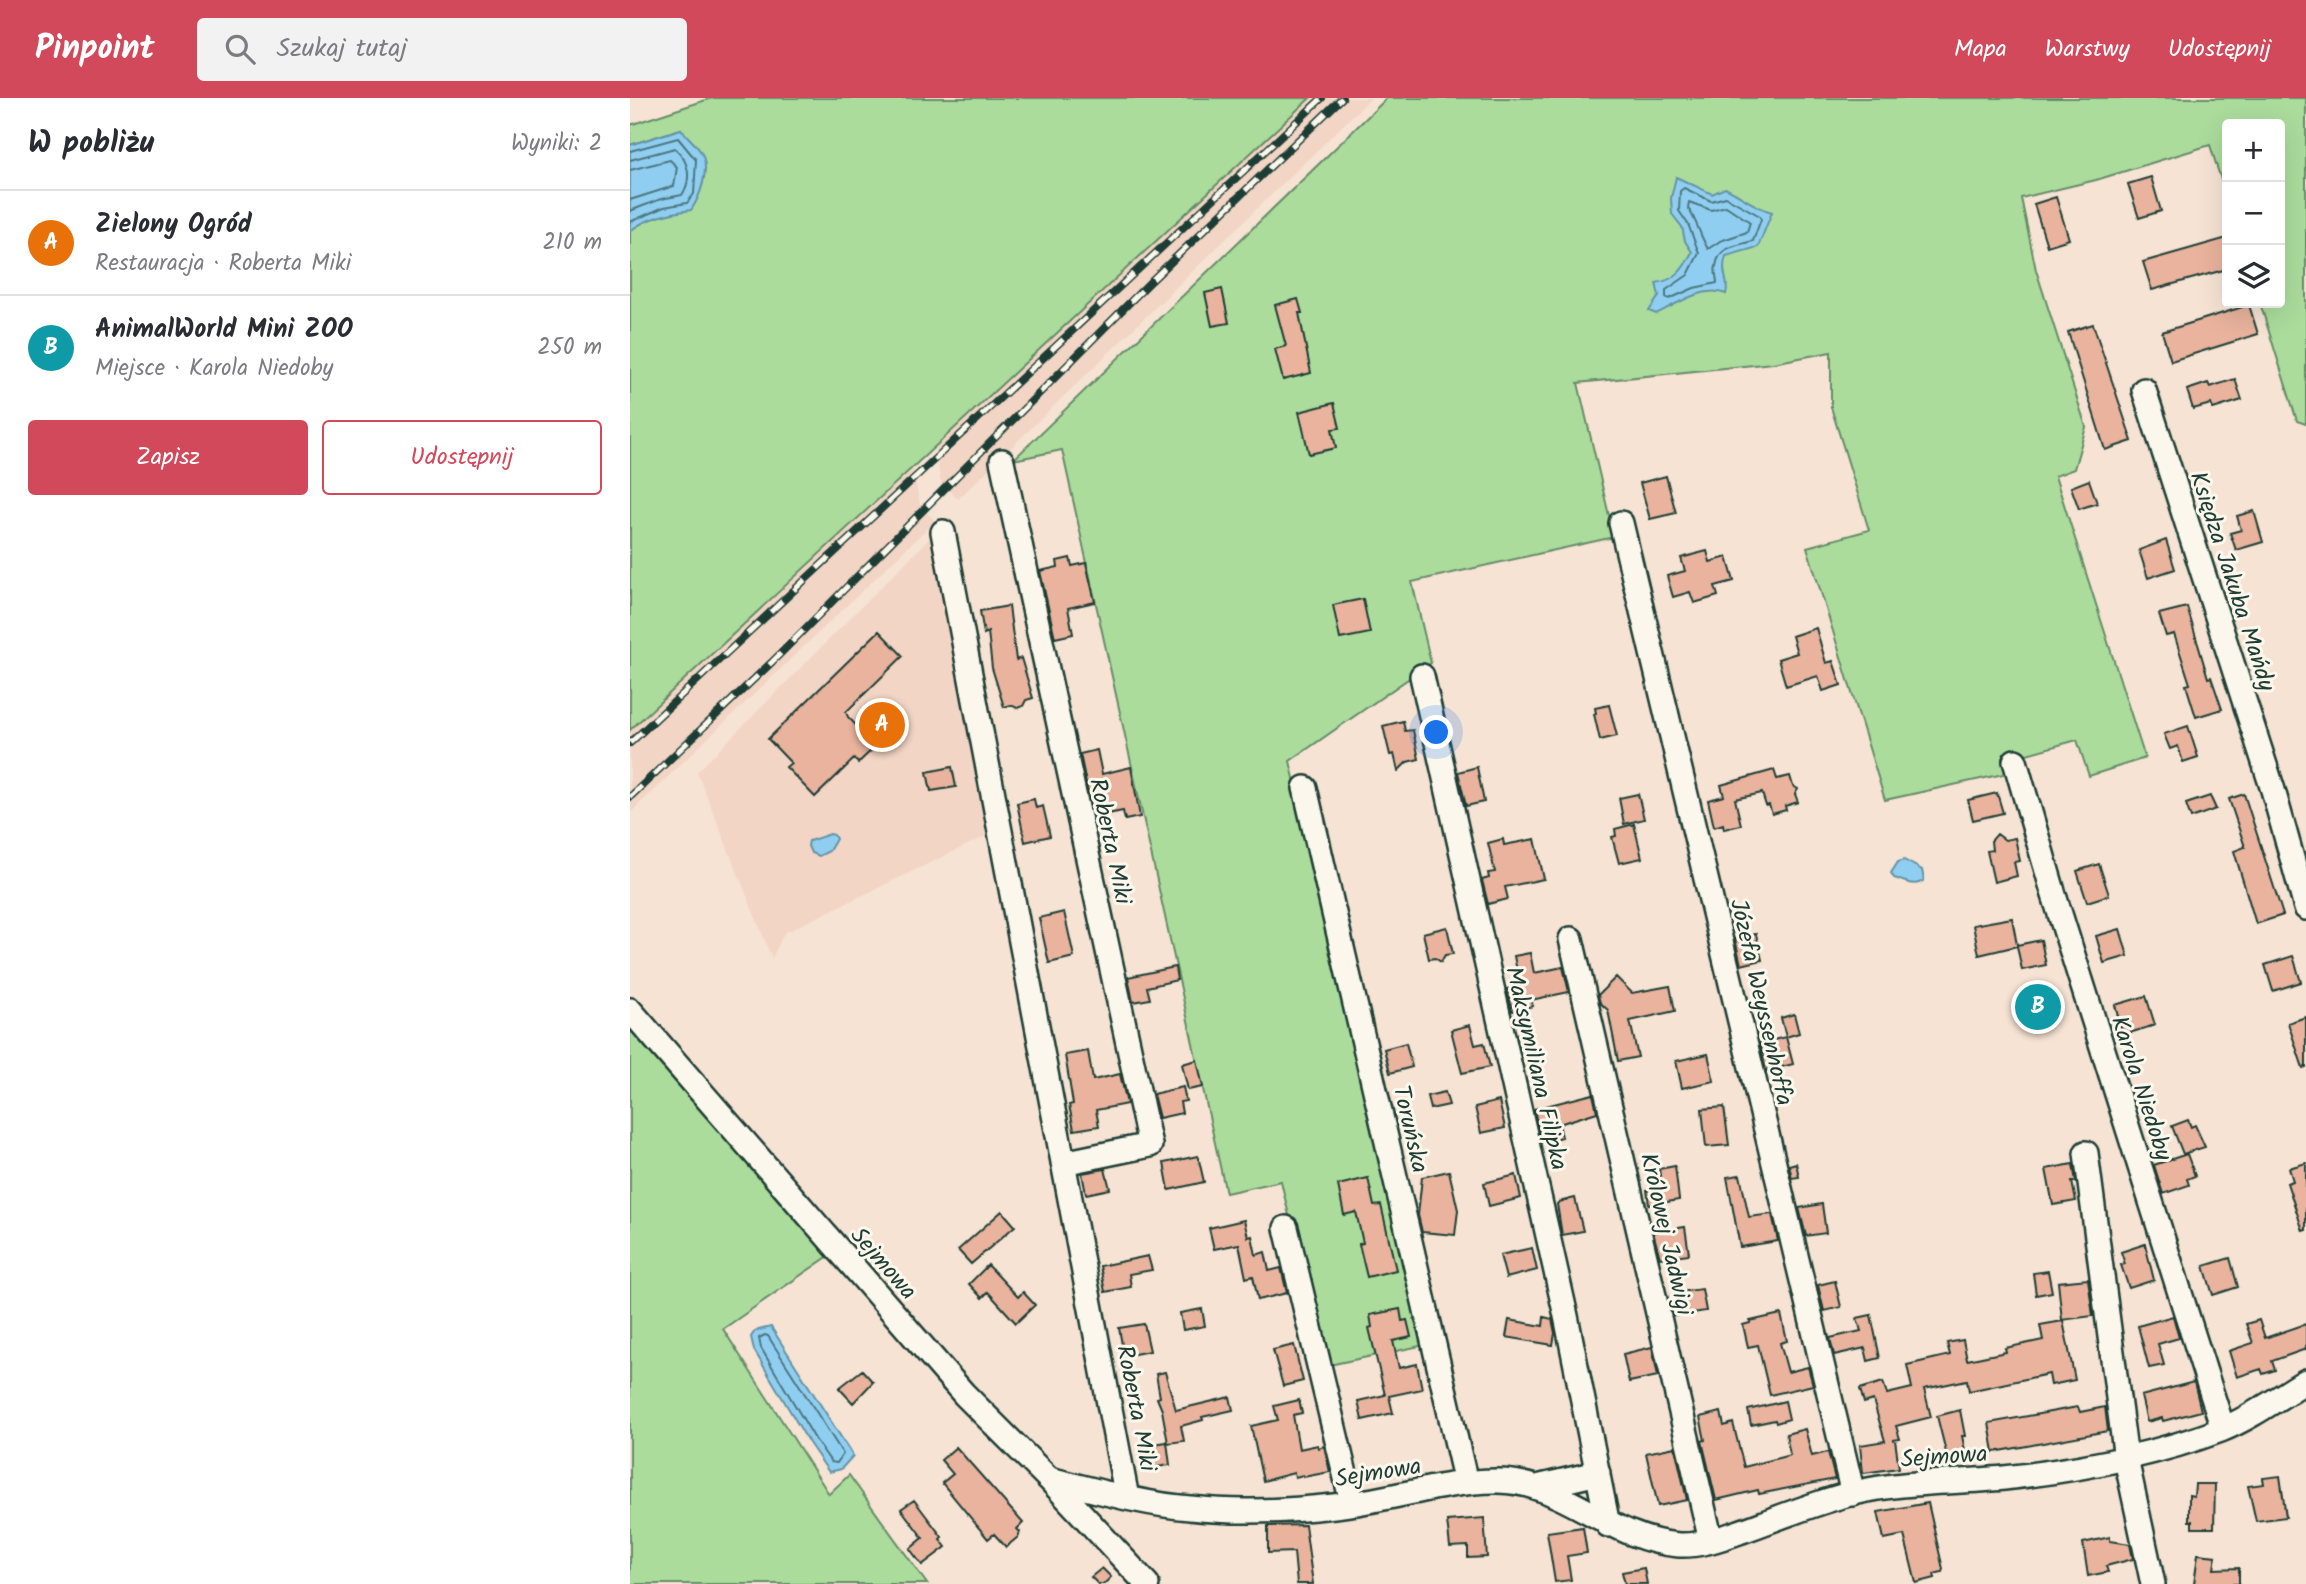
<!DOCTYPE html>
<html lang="pl">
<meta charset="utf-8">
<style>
:root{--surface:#fff;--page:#f2f2f3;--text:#2b2b33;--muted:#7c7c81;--line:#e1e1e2;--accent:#d1495b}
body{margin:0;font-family:Kalam,sans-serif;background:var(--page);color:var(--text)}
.controls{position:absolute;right:21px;top:21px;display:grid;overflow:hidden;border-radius:7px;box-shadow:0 7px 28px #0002}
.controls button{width:63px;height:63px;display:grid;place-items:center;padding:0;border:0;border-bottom:2px solid var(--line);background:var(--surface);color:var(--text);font:35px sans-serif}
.you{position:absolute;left:807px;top:635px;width:24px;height:24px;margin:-18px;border:5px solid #fff;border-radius:50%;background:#1a73e8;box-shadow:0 0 0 10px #1a73e833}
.badge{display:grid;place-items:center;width:46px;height:46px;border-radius:50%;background:var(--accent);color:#fff;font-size:23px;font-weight:700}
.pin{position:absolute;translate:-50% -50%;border:4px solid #fff;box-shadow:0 2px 7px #0006}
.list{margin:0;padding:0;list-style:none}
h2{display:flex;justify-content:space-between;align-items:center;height:91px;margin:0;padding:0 28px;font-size:30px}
h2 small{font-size:23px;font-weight:400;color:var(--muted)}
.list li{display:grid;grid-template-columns:46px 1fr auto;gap:21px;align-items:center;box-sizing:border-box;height:105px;padding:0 28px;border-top:2px solid var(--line)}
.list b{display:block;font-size:26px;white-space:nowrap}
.list p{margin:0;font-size:23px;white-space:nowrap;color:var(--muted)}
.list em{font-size:23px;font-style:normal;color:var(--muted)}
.actions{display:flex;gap:14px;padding:21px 28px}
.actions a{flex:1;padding:16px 0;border:2px solid var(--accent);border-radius:7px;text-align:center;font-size:24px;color:var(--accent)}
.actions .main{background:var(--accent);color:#fff}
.icon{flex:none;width:38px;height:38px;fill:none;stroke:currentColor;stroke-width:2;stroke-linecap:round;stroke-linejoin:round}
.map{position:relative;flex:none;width:1676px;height:1486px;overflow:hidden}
header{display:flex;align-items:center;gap:42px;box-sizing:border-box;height:98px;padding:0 35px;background:var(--accent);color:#fff}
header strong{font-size:33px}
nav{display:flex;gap:38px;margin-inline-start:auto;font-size:24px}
.search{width:490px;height:63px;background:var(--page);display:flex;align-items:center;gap:18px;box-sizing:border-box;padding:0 24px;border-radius:7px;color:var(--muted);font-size:26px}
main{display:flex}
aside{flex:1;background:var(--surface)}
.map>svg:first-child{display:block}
.built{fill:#f2d5c4}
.green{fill:#abdc9c;stroke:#658c68;stroke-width:2}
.water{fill:#90cef1;stroke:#6394a5;stroke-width:2}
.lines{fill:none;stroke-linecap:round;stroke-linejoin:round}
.shore{stroke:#4c7780;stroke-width:2}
.building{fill:#e9b39d;stroke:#1f3d34;stroke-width:2}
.minor-casing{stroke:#1f3d34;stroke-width:28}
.minor{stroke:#fbf7ec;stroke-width:23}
.rail-casing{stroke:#1f3d34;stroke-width:8}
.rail{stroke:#fbf7ec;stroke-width:5;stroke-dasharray:16;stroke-linecap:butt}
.labels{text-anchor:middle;stroke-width:6;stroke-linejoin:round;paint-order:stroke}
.street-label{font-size:24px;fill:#1f3d34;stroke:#fbf7ec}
</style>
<header>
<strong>Pinpoint</strong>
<div class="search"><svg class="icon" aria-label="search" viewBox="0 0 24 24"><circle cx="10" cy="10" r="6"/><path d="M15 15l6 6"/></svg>Szukaj tutaj</div>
<nav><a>Mapa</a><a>Warstwy</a><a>Udostępnij</a></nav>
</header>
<main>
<aside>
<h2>W pobliżu<small>Wyniki: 2</small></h2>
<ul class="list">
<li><span class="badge" style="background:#e8710a">A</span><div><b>Zielony Ogród</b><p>Restauracja · Roberta Miki</p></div><em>210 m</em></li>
<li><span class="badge" style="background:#0f9aa8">B</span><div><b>AnimalWorld Mini ZOO</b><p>Miejsce · Karola Niedoby</p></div><em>250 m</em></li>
</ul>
<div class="actions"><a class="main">Zapisz</a><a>Udostępnij</a></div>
</aside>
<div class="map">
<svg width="1676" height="1486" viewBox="0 0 1676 1486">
<rect width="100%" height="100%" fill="#f6e3d4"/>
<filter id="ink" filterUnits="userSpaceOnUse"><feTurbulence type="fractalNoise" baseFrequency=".0143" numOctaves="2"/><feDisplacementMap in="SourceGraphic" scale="14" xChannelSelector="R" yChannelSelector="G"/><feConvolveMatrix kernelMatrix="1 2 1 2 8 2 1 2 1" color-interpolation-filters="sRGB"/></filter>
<g filter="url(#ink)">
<!-- built -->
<path class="built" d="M680,0H741L328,401L311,385L305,350Z
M283,371L290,407L305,423L0,715V632Z
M305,435L360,736L154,835L142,860L67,674Z"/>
<!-- green -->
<path class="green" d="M82,0H680L0,632V133C17,119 40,115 61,111C70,99 79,73 72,58C68,48 57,39 51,31L0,47V27Z
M757,0H1676V326L1667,323L1630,205H1650V26H1597V101L1580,47L1466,82L1391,100L1406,172L1456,329L1444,371L1425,378L1515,660L1459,678L1447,642L1375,662L1378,675L1255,702L1177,449L1239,432L1201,309V254L1143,265L948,285L984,439L782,484L801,565L660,663L795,1247L694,1268L651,1083L596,1095L432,352L383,362Z
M0,927L203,1155L93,1231L199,1396L219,1377L297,1486H0Z"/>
<!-- water -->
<path class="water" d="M51,31C57,39 69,48 73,58C79,73 70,99 61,112C40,115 17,119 0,133V47Z
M1046,79L1082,96L1095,90C1112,98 1124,109 1142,114L1128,149L1096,158C1090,176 1100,182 1096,196C1075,186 1045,207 1026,216L1019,213L1029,198L1026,185C1046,182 1053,172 1062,154L1055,143L1052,129L1042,116L1041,100Z
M200,736L204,737L206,741L199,753L189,758L181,755L178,748L179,743Z
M1274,762L1292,772L1294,782C1285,790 1274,783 1264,780L1261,775L1268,764Z
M141,1229L223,1358L211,1371L199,1374L179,1345L124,1252L121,1239L125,1233Z"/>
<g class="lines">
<!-- shore -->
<path class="shore" d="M0,53L48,40L66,62L64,96L57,105L34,109L0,124
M0,62L45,50C58,62 63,80 52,97L31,101L0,113
M0,72L40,62L47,69L44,88L0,102
M1054,90L1081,103L1096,99L1130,118L1131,121L1123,143C1106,148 1089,148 1086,168C1084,174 1087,179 1087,185L1064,190L1039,201L1036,199V192L1058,177L1069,155L1058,126L1049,113L1050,93Z
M1059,104L1081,112L1096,108L1120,124L1117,134L1090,143L1078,151C1070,138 1067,123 1058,110Z
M135,1237L138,1238L213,1356L207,1365L201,1364L185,1341L131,1250L129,1240Z"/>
</g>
<!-- building -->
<path class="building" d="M1521,79L1531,113L1509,120L1498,86Z
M1426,99L1439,141L1417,148L1404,106Z
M1597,140V171L1522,192L1513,164Z
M592,191L599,225L582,228L575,195Z
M668,201L672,215H669L681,275L653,282L645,251L656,248L645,207Z
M1619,207L1628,236L1541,263L1532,234Z
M1463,226L1502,343L1475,352L1438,234Z
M1605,281L1612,302L1583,311L1581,306L1563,311L1557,292L1578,285L1580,289Z
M704,305L710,330L702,331L706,350L679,356L669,314Z
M1036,378L1046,415L1020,421L1010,385Z
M1459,382L1467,405L1449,411L1441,389Z
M1624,413L1633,444L1606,452L1600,435L1611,432L1607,418Z
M1536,442L1545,471L1518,480L1509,452Z
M1077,453L1080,464L1097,459L1104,483L1085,488L1088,498L1064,505L1060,494L1043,499L1037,478L1055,473L1051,460Z
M440,460L442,468L456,465L465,504L438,510L443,536L425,540L410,473L428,469L427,463Z
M733,501L740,535L710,541L703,507Z
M379,508L386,562L391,560L403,600L396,602L393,608L387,610L381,607L374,609L362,570L358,534L354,536L350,513Z
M1557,509L1578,580L1581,579L1592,611L1566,619L1556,587L1560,586L1544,536L1536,538L1529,516Z
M1186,530L1196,565L1203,563L1211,587L1193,593L1188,578L1156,588L1148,561L1167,555L1162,538Z
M249,533L273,558L216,614L218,619L246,648L228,665L224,661L185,699L156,669L161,665L138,641Z
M979,607L987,638L970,642L964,616L966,615L965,610Z
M773,623L775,633L783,632L789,661L777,664L768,673L764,656L760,657L753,628Z
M1558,628L1568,659L1553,664L1548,648L1540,651L1534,636Z
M467,652L472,676L501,669L510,719L495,722L493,713L463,719L450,656Z
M322,669L326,689L301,693L297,674Z
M847,669L854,704L836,708L828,674Z
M1144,672L1147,681L1160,678L1163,688L1168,691L1165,696L1168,704L1155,708L1156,712L1142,716L1139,707L1136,708L1132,695L1105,701L1111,727L1094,731L1093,726L1084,729L1078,702L1094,698L1091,687Z
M1367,695L1373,715L1343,722L1338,702Z
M1008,696L1014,721L994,726L989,700Z
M1614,696L1653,817L1626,826L1604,753L1615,749L1599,701Z
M1580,698L1586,711L1561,720L1556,706Z
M404,701L406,710L413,708L420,738L395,744L387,705Z
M1004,726L1012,760L989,765L982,739L986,738L985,731Z
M1367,736L1375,742L1385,740L1390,763L1384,764L1387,778L1364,784L1357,753L1362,752L1361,743Z
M873,741L874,747L905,741L914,781L875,789L878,801L858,806L852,782L859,780L858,775L865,774L858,745Z
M1469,766L1479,797L1457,804L1447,773Z
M434,814L444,859L419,865L409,820Z
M1382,820L1387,847L1411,842L1416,867L1392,872L1387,848L1349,857L1343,827Z
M817,829L823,856L815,857L811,864L805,860L799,861L793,835Z
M1490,831L1498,858L1474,865L1466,838Z
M1126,836L1132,862L1111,867L1105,841Z
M900,855L904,875L933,869L939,894L901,902L903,908L882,913L877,891L886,889L885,884L889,883L884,858Z
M1663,858L1671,884L1643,893L1635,867Z
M545,869L547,882L517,889L520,901L503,904L498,879Z
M986,879L1002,895L1040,888L1045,913L1000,923L1008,959L988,963L978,912L970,905L968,897Z
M1516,898L1525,927L1493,937L1485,907Z
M1164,916L1169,935L1156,939L1151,920Z
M1676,919V969L1673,970L1658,925Z
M840,927L845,947L854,945L860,969L832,975L821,932Z
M1156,939L1163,966L1136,973L1130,945Z
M776,945L782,969L760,975L754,951Z
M458,953L463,982L490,976L497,1006L466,1012L469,1028L444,1032L439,1007L443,1006L435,957Z
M1078,956L1084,983L1052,990L1046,963Z
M567,962L573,989L558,992L552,966Z
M553,989L556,1003L550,1004L552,1015L529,1020L523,996Z
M815,994L819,1007L800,1011L797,998Z
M963,996L967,1014L929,1026L932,1039L911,1044L904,1011Z
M869,1003L875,1030L851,1035L845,1009Z
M1094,1009L1099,1047L1076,1049L1072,1011Z
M1558,1022L1561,1029L1565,1027L1575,1049L1553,1056L1542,1028Z
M1557,1056L1565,1078L1557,1081L1559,1087L1533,1096L1524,1067Z
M568,1058L574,1084L539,1092L534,1065Z
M1166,1065L1169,1079L1162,1080L1159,1067Z
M1676,1065V1132L1673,1133L1657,1085L1663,1083L1659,1070Z
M1443,1066L1446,1084H1442L1446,1103L1423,1107L1416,1071Z
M1045,1068L1049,1102L1019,1107L1017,1092L1032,1091L1029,1071Z
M475,1071L480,1091L456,1096L452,1075Z
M819,1073L828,1112L825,1137L792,1134L788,1117L792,1079Z
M886,1077L891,1100L859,1108L854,1085Z
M1110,1077L1119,1119L1142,1116L1148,1143L1110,1149L1097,1079Z
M738,1080L744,1108L751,1107L766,1172L737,1179L729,1146L733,1145L726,1114L714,1117L708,1087Z
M945,1100L953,1133L932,1137L927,1106L929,1104Z
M1192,1106L1196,1135L1176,1138L1169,1110Z
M372,1113L385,1128L341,1166L328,1152Z
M614,1122L618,1139L622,1138L626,1157L635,1154L639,1173L651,1170L657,1195L628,1202L623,1178L616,1180L609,1146L584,1151L579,1130Z
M1055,1129L1059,1156L1030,1160L1023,1134Z
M1515,1146L1524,1182L1499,1190L1491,1167L1495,1166L1491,1154Z
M902,1150L907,1172L876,1180L870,1157Z
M518,1158L522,1172L499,1176L501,1189L475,1194L470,1168Z
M1600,1160L1608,1189L1583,1197L1574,1168Z
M358,1167L388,1199L393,1194L405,1207L386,1225L358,1194L352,1200L339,1186Z
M1418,1173L1422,1194L1406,1197L1403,1175Z
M1458,1181L1463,1218L1432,1222L1428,1184Z
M1205,1183L1211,1209L1194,1213L1188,1187Z
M1072,1191L1076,1213L1043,1218L1040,1205L1049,1203L1048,1194Z
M572,1211L575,1228L553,1232L550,1215Z
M770,1211L772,1223L777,1222L781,1239L763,1243L769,1270L787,1266L792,1291L759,1298L763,1315L732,1322L728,1303L755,1297L739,1230L742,1229L740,1217Z
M1151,1216L1157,1243L1150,1245L1158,1274L1178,1269L1183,1287L1140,1297L1128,1247L1118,1249L1113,1227L1120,1225V1223Z
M1241,1217L1250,1260L1238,1263L1235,1250L1204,1257L1200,1240L1231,1233L1227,1220Z
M1543,1218L1549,1240L1528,1246L1534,1267L1519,1270L1508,1228Z
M914,1219L922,1221L925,1235L923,1247L876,1239L879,1222L913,1228Z
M1629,1222L1635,1240L1676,1226V1251L1642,1263L1645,1272L1633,1276L1631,1271L1607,1279L1599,1253L1623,1245L1616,1226Z
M1433,1223L1445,1282L1421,1287L1419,1276L1339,1293L1337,1282L1294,1291L1301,1319L1266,1328L1270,1341L1263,1342H1265L1269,1370L1233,1375L1230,1347L1255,1343L1243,1302L1234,1305L1230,1291L1253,1284L1257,1296L1282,1290L1277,1267L1320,1257L1317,1245L1333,1242L1337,1262L1376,1254L1375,1250L1413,1242L1410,1227Z
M514,1226L520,1253L494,1258L489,1230Z
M664,1247L673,1283L653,1288L643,1252Z
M1022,1249L1028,1278L999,1284L993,1256Z
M232,1272L243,1284L223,1305L209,1290Z
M535,1274L546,1312L600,1299L603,1312L572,1319L573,1322L551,1328L554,1343L538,1345L532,1312L527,1300L530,1299L526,1276Z
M1564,1284L1571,1313L1533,1323L1532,1320L1517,1324L1511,1298Z
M669,1302L672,1315L663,1317L669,1351L688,1347V1350L694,1348L700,1374L673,1379V1377L665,1379L664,1375L633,1383L621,1328L648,1322L644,1308Z
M1155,1303L1159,1321L1146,1325L1145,1322L1121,1327L1118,1312Z
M1448,1309L1450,1314L1475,1309L1478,1333L1364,1354L1359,1325Z
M1330,1312L1335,1338H1332L1336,1357L1318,1362L1307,1318Z
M1091,1314L1094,1328L1103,1325L1114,1369L1160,1357L1156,1336L1175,1331L1182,1358L1198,1354L1205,1381L1129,1396L1128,1392L1086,1402L1072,1343L1075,1342L1070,1319Z
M537,1344L540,1367L514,1371L511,1348Z
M326,1349L393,1425L387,1431L390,1434L388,1439L376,1449L364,1436L358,1441L312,1385L323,1376L311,1362Z
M1045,1349L1057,1402L1028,1408L1016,1355Z
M1650,1378L1656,1419L1626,1423L1618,1388L1634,1386L1633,1380Z
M1565,1386H1585L1584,1430H1562V1423H1559V1397L1564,1398Z
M284,1402L312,1439L310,1441L316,1449L292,1467L280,1451L293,1440L271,1411Z
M1298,1405L1313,1471L1312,1474L1304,1476L1305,1480L1286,1485L1274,1437L1254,1441L1248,1414Z
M854,1420L857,1459L838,1460V1448L820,1449L817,1423Z
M675,1427L683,1486H667L664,1454L638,1455V1428Z
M953,1429L957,1455L937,1458L941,1482L925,1484L917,1434Z
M1480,1439V1443L1500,1446L1503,1461L1476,1468L1478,1474L1458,1478L1453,1445Z
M1568,1456L1586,1458L1584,1471L1609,1470V1486H1564Z
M472,1470L481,1479L474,1486H468L461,1479Z
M1014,1470L1017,1486H995L992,1474Z"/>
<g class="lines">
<defs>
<path id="minor" d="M1514,292L1643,692L1676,810
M372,363L520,1047L433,1065
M991,425L1223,1396
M313,434L497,1400
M792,578L936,1218L978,1427
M1385,663L1424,797L1593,1331
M675,690L836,1385
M941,841L1081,1443
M0,912L334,1296L419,1381L517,1486
M1456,1055L1496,1361L1523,1486
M656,1130L722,1405
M419,1381C465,1392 512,1406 560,1410C605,1415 659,1413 704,1408C758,1403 812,1383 866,1383C933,1382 979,1442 1049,1447C1071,1448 1092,1440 1112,1433C1149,1420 1186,1404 1224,1395C1274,1383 1324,1385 1374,1380C1447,1372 1522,1358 1591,1332C1621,1320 1649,1299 1676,1283
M907,1389L968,1375"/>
</defs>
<!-- minor casing -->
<use href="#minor" class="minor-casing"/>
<!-- minor -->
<use href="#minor" class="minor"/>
<defs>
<path id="rail" d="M0,645L692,0
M0,699L142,564L521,183L712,0"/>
</defs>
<!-- rail casing -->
<use href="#rail" class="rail-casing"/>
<!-- rail -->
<use href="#rail" class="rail"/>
</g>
</g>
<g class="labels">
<!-- street labels -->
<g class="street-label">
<text transform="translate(1603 483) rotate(72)" y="8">Księdza Jakuba Mańdy</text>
<text transform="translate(481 743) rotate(78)" y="8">Roberta Miki</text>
<text transform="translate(1132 904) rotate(77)" y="8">Józefa Weyssenhoffa</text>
<text transform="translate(907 970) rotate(77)" y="8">Maksymiliana Filipka</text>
<text transform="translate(1512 990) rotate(72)" y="8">Karola Niedoby</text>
<text transform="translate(781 1031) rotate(77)" y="8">Toruńska</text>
<text transform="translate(1037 1136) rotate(77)" y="8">Królowej Jadwigi</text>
<text transform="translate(254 1165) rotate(49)" y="8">Sejmowa</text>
<text transform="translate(507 1310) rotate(79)" y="8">Roberta Miki</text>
<text transform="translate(1314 1358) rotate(-4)" y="8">Sejmowa</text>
<text transform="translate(748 1374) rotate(-9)" y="8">Sejmowa</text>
</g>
</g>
</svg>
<div class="controls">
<button>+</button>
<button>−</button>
<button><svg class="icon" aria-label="layers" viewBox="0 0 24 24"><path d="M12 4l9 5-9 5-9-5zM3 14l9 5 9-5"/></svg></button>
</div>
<div class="you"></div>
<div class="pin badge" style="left:252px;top:627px;background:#e8710a">A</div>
<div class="pin badge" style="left:1408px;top:909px;background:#0f9aa8">B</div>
</div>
</main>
